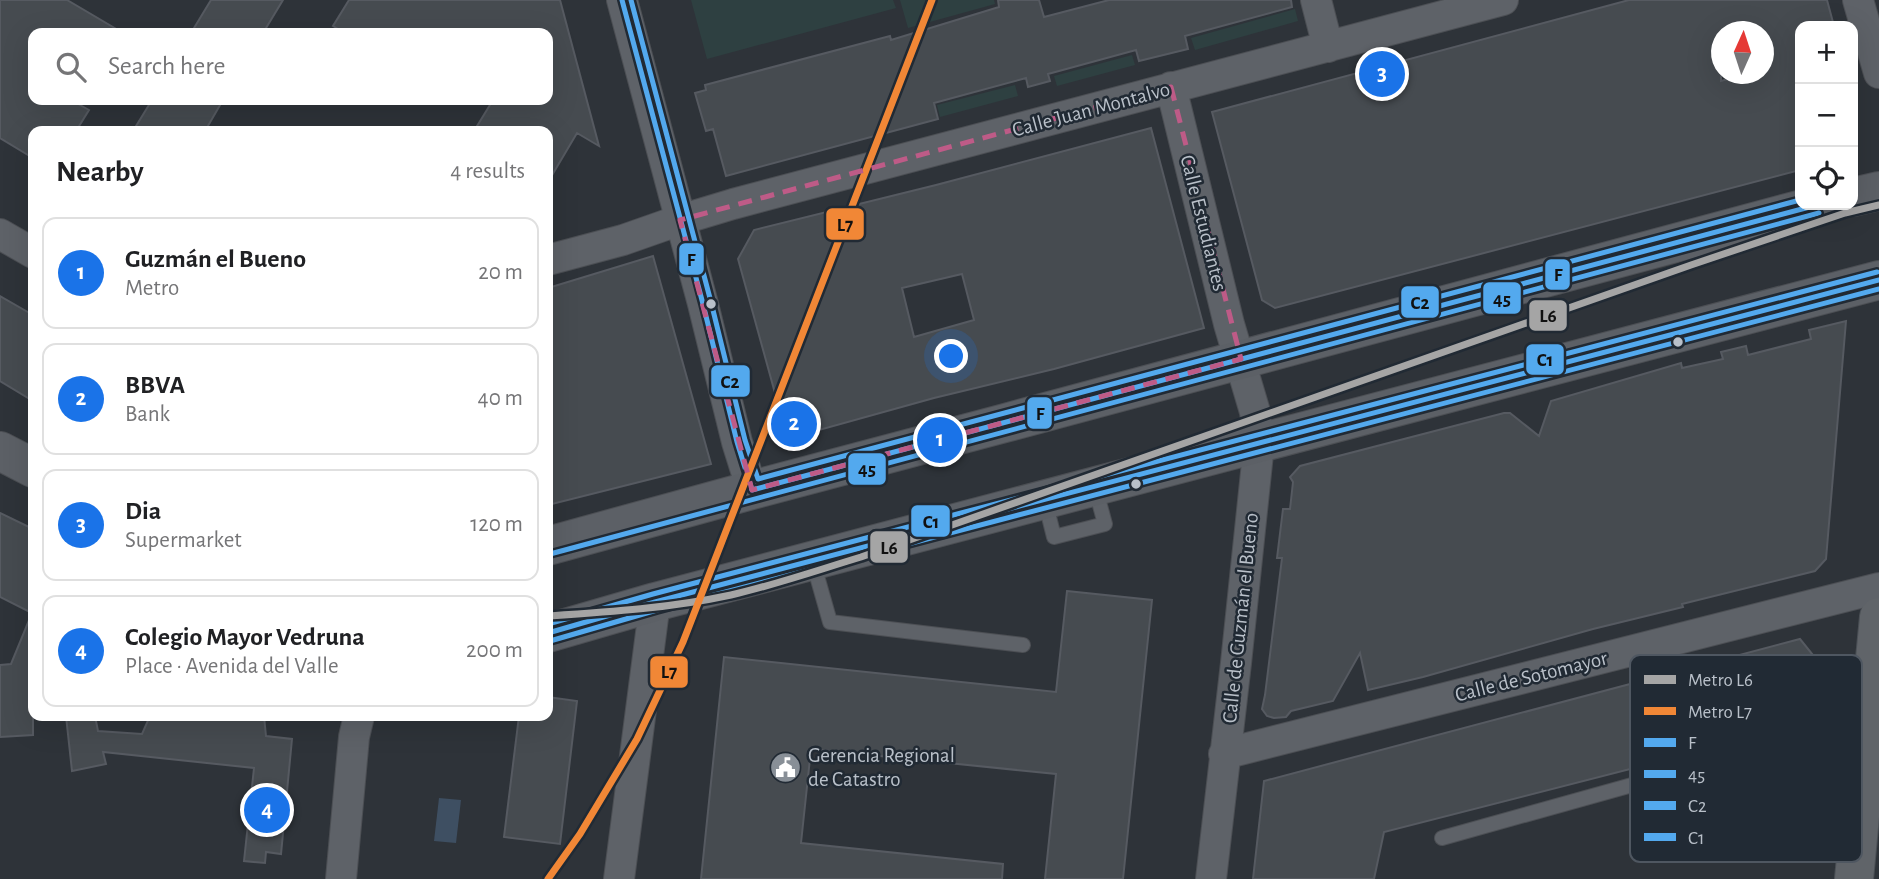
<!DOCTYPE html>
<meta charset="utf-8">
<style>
:root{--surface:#fff;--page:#f6f6f6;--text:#202124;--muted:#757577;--line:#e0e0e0;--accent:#1a73e8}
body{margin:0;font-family:"Alegreya Sans",sans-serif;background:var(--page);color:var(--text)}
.controls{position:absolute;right:21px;top:21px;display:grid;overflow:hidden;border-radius:14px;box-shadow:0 7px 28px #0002}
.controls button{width:63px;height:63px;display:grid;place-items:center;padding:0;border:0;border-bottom:2px solid var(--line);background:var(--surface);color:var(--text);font:35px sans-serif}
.compass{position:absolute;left:1711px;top:21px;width:63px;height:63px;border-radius:50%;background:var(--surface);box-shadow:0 7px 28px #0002;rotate:3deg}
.you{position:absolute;left:952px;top:357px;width:24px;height:24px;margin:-18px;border:5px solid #fff;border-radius:50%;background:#1a73e8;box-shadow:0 0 0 10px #1a73e833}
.badge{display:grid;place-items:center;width:46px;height:46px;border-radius:50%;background:var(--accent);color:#fff;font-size:23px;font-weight:700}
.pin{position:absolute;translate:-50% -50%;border:4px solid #fff;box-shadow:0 2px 7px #0006}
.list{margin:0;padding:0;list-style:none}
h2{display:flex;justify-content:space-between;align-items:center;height:91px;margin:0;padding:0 28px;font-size:30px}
h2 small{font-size:23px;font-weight:400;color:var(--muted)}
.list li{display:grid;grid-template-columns:46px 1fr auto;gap:21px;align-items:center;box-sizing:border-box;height:112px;margin:0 14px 14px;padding:0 14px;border:2px solid var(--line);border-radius:14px}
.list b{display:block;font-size:26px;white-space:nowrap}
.list p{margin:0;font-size:23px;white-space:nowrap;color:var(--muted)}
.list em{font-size:23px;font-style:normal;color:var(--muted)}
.icon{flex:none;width:38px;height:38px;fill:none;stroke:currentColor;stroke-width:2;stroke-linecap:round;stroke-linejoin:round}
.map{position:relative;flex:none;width:1879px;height:879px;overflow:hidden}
.search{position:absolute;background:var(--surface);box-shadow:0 7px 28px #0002;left:28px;top:28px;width:525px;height:77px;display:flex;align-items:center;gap:18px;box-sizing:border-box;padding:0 24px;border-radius:14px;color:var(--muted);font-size:26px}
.panel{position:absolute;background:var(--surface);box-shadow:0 7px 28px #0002;left:28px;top:126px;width:525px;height:595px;border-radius:14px}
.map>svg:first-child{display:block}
.green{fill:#2e4041}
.water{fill:#3e4f62}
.building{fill:#464b50;stroke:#565a61;stroke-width:2;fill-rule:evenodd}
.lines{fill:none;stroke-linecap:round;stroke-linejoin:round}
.lane-casing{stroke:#4c4f54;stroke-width:16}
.street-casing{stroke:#4c4f54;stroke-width:32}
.secondary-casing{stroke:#4c4f54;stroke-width:40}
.primary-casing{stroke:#4b5056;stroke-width:40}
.lane{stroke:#5e6268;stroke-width:14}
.street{stroke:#5e6268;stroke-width:30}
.secondary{stroke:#5c6066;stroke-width:38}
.primary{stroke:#606469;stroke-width:38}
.bus-1-casing{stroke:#212a34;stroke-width:10}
.bus-2-casing{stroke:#212a34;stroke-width:10}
.bus-3-casing{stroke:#212a34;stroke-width:10}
.bus-4-casing{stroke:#212a34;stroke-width:10}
.bus-1{stroke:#53a9ee;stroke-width:5}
.bus-2{stroke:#53a9ee;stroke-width:5}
.bus-3{stroke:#53a9ee;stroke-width:5}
.bus-4{stroke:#53a9ee;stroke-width:5}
.metro-1-casing{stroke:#212a34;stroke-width:12}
.metro-2-casing{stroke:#212a34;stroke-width:12}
.metro-1{stroke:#a5a5a5;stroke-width:7}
.metro-2{stroke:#f18736;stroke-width:7}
.marked{fill:none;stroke:#be5b87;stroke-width:5;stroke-dasharray:14 9;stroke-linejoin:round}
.bus-dot{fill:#b9c0c9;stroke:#212a34;stroke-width:2.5}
.labels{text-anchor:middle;stroke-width:5;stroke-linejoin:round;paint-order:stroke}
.street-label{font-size:21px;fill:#b9c0c9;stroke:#212a34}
.poi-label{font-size:21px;fill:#b9c0c9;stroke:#212a34;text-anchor:start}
.key{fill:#212a34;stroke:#4f5761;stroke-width:2}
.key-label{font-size:19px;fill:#b9c0c9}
.line-badge{stroke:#212a34;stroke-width:2.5}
.pale-badge-label{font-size:19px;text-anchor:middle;font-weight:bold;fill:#111}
</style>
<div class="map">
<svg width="1879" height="879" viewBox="0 0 1879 879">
<rect width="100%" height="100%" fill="#2e3339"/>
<!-- green -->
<path class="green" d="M691,0H893L896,8L707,59Z
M900,0H994L995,4L908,28Z
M1295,9L1298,21L1195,50L1191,38Z
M1132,55L1135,65L1057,86L1054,76Z
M1015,85L1018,96L940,117L937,105Z"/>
<!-- water -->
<path class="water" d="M439,798L461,800L456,843L434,841Z"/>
<!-- building -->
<path class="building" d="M0,0H67L123,33H33V100H71L89,110L76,131H33V158L0,138Z
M211,0H283L263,33H191Z
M349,0H560L599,146L577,133L548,182V131H474L493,100H548V33H345L333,26Z
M998,0H1039L1044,17L1109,0H1291L1292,7L1185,36L1188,49L1139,61L1136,50L1048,74L1050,81L1028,87L1026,78L934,103L938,119L726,176L713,129L706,131L695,93L706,90L705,85L890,36L891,40L999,7Z
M1629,0H1827L1834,26H1800V170L1275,308L1262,300L1212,112ZM1721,32H1763V74H1746L1721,81Z
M152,100H223L205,131H133Z
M1151,128L1204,328L1054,369L934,398L794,437L786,433L738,259L754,230L936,185ZM962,274L974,320L914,337L902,288Z
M653,256L711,464L548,505V288Z
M0,296L33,315V401L0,381Z
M1846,321L1826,559L1815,571L1682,604L1683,607L1593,629L1423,677L1368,690L1360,653L1333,701L1291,711L1286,717L1274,718L1267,716L1262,709L1265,695L1282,558H1277L1283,509H1290L1293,482L1290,477L1300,466L1504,413H1510L1539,436L1551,401L1681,363L1682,368L1723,359L1721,352L1746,346L1748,355L1811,339L1809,330Z
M0,513L33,529V735L0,737V665L11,664L32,613L0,597Z
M1067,591L1152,600L1123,879H1045L1056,774L811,749L801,843L1003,864L1002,879H701L724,657L1056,692Z
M1800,639L1813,655L1806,724L1384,832L1374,879H1253L1264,781Z
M548,697L577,701L560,844L504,837L519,716H548Z
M66,716H95L98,731L142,734L150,716H264L266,736L292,739L281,854L266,852L265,863L244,861L254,768L103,752L106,764L72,771Z"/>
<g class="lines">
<defs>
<path id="lane" d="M1045,501L1054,537L1105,524L1095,487
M813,562L830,622L1023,645
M1442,838L1865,720"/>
<path id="street" d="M622,0L703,304L737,442L752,490
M1316,0L1328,47
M1858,0L1879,73
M1171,87L1229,324L1255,412L1259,444L1236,663L1211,879
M0,234L33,253
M548,260L623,240L680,220L733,204L1503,0
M1224,754L1879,588
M341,879L354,737L359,716
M619,879L655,602"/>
<path id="secondary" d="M1853,197L1879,191
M0,451L33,468
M548,546L752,490L1005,423L1817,205
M548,633L655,602L1879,280"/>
<path id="primary" d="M1854,879L1879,617"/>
</defs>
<!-- lane casing -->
<use href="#lane" class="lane-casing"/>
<!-- street casing -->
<use href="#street" class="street-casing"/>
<!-- secondary casing -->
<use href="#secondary" class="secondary-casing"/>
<!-- primary casing -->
<use href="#primary" class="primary-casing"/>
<!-- lane -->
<use href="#lane" class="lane"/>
<!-- street -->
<use href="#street" class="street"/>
<!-- secondary -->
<use href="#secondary" class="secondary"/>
<!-- primary -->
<use href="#primary" class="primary"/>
<defs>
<path id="bus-1" d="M622,0L703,304L737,442L752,490L1817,205
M548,633L655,602L1879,280"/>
<path id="bus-2" d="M550,554L1819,213
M550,641L657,610L1879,289"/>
<path id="bus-3" d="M631,0L711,302L745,440L758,479L1800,200"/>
<path id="bus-4" d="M548,624L653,594L1877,272"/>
</defs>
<!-- bus-1 casing -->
<use href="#bus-1" class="bus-1-casing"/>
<!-- bus-2 casing -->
<use href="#bus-2" class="bus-2-casing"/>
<!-- bus-3 casing -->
<use href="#bus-3" class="bus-3-casing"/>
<!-- bus-4 casing -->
<use href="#bus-4" class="bus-4-casing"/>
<!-- bus-1 -->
<use href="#bus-1" class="bus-1"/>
<!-- bus-2 -->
<use href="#bus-2" class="bus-2"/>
<!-- bus-3 -->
<use href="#bus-3" class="bus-3"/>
<!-- bus-4 -->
<use href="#bus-4" class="bus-4"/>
<defs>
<path id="metro-1" d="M548,616C609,612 671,608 731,595C775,585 818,570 861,557L1691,265L1845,213L1879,205"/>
<path id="metro-2" d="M548,879L580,834L637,739L683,642L932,0"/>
</defs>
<!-- metro-1 casing -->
<use href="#metro-1" class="metro-1-casing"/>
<!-- metro-2 casing -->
<use href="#metro-2" class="metro-2-casing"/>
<!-- metro-1 -->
<use href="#metro-1" class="metro-1"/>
<!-- metro-2 -->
<use href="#metro-2" class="metro-2"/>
</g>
<!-- marked area -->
<path class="marked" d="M1171,87L1241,359L752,490L680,220Z"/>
<!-- icons -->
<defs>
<symbol id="civic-disc" viewBox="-11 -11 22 22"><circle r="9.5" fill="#888f97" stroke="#212a34"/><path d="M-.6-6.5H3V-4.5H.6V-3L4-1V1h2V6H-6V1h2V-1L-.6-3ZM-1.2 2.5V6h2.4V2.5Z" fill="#fff"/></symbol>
</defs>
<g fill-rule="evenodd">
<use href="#civic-disc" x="768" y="750" width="35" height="35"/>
</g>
<!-- markers -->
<g class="bus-dot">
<circle cx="711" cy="304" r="6"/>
<circle cx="1678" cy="342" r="6"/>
<circle cx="1136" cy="484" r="6"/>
</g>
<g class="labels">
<!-- street labels -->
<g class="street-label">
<text transform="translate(1091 109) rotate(-15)" y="7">Calle Juan Montalvo</text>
<text transform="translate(1204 223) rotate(76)" y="7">Calle Estudiantes</text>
<text transform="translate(1240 618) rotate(-84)" y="7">Calle de Guzmán el Bueno</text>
<text transform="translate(1531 676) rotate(-14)" y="7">Calle de Sotomayor</text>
</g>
<!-- poi labels -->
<g class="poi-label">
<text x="808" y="762">Gerencia Regional<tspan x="808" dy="24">de Catastro</tspan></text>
</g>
</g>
<!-- legend -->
<rect x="1630" y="655" width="232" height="207" rx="10" class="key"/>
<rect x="1644" y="675" width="32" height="9" fill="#a5a5a5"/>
<rect x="1644" y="707" width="32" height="8" fill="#f18736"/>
<rect x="1644" y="738" width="32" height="9" fill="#53a9ee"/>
<rect x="1644" y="770" width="32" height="8" fill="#53a9ee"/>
<rect x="1644" y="801" width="32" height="9" fill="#53a9ee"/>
<rect x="1644" y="833" width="32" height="8" fill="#53a9ee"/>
<g class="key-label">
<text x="1688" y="686">Metro L6</text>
<text x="1688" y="718">Metro L7</text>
<text x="1688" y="749">F</text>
<text x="1688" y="781">45</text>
<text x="1688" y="812">C2</text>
<text x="1688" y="844">C1</text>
</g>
<g class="line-badge">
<rect x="825" y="207" width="40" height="34" rx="7" fill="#f18736"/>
<rect x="678" y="242" width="27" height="34" rx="7" fill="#53a9ee"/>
<rect x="1544" y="258" width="27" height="33" rx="7" fill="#53a9ee"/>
<rect x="1482" y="281" width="40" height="34" rx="7" fill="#53a9ee"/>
<rect x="1400" y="285" width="40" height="34" rx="7" fill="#53a9ee"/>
<rect x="1528" y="299" width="40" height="33" rx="7" fill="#a5a5a5"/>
<rect x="1525" y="343" width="40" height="33" rx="7" fill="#53a9ee"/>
<rect x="710" y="364" width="41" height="34" rx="7" fill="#53a9ee"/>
<rect x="1026" y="396" width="27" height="34" rx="7" fill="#53a9ee"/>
<rect x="847" y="452" width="40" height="34" rx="7" fill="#53a9ee"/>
<rect x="910" y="504" width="41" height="34" rx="7" fill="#53a9ee"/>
<rect x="869" y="530" width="40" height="34" rx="7" fill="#a5a5a5"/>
<rect x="649" y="655" width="40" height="34" rx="7" fill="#f18736"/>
</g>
<g class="pale-badge-label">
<text x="845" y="231">L7</text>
<text x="691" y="266">F</text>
<text x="1558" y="281">F</text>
<text x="1502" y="305">45</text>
<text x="1420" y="309">C2</text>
<text x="1548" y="322">L6</text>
<text x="1545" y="366">C1</text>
<text x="730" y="388">C2</text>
<text x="1040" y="420">F</text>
<text x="867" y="475">45</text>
<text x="931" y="528">C1</text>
<text x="889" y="554">L6</text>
<text x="669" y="678">L7</text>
</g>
</svg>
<div class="controls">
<button>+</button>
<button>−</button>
<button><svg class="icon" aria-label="locate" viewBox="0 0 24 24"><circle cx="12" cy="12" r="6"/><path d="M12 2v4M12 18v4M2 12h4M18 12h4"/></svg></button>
</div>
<svg class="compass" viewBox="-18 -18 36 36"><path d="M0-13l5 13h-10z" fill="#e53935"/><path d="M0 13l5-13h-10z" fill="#757577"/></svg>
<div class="you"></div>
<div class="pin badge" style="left:940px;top:440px">1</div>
<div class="pin badge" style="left:794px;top:424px">2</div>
<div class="pin badge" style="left:1382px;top:74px">3</div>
<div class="pin badge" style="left:267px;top:810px">4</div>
<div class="search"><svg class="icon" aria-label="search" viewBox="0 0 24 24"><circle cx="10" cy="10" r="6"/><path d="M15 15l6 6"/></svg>Search here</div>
<section class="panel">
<h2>Nearby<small>4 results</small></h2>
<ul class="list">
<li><span class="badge">1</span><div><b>Guzmán el Bueno</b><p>Metro</p></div><em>20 m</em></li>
<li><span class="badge">2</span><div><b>BBVA</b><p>Bank</p></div><em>40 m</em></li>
<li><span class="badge">3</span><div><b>Dia</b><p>Supermarket</p></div><em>120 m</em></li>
<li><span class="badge">4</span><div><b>Colegio Mayor Vedruna</b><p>Place · Avenida del Valle</p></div><em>200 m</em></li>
</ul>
</section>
</div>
